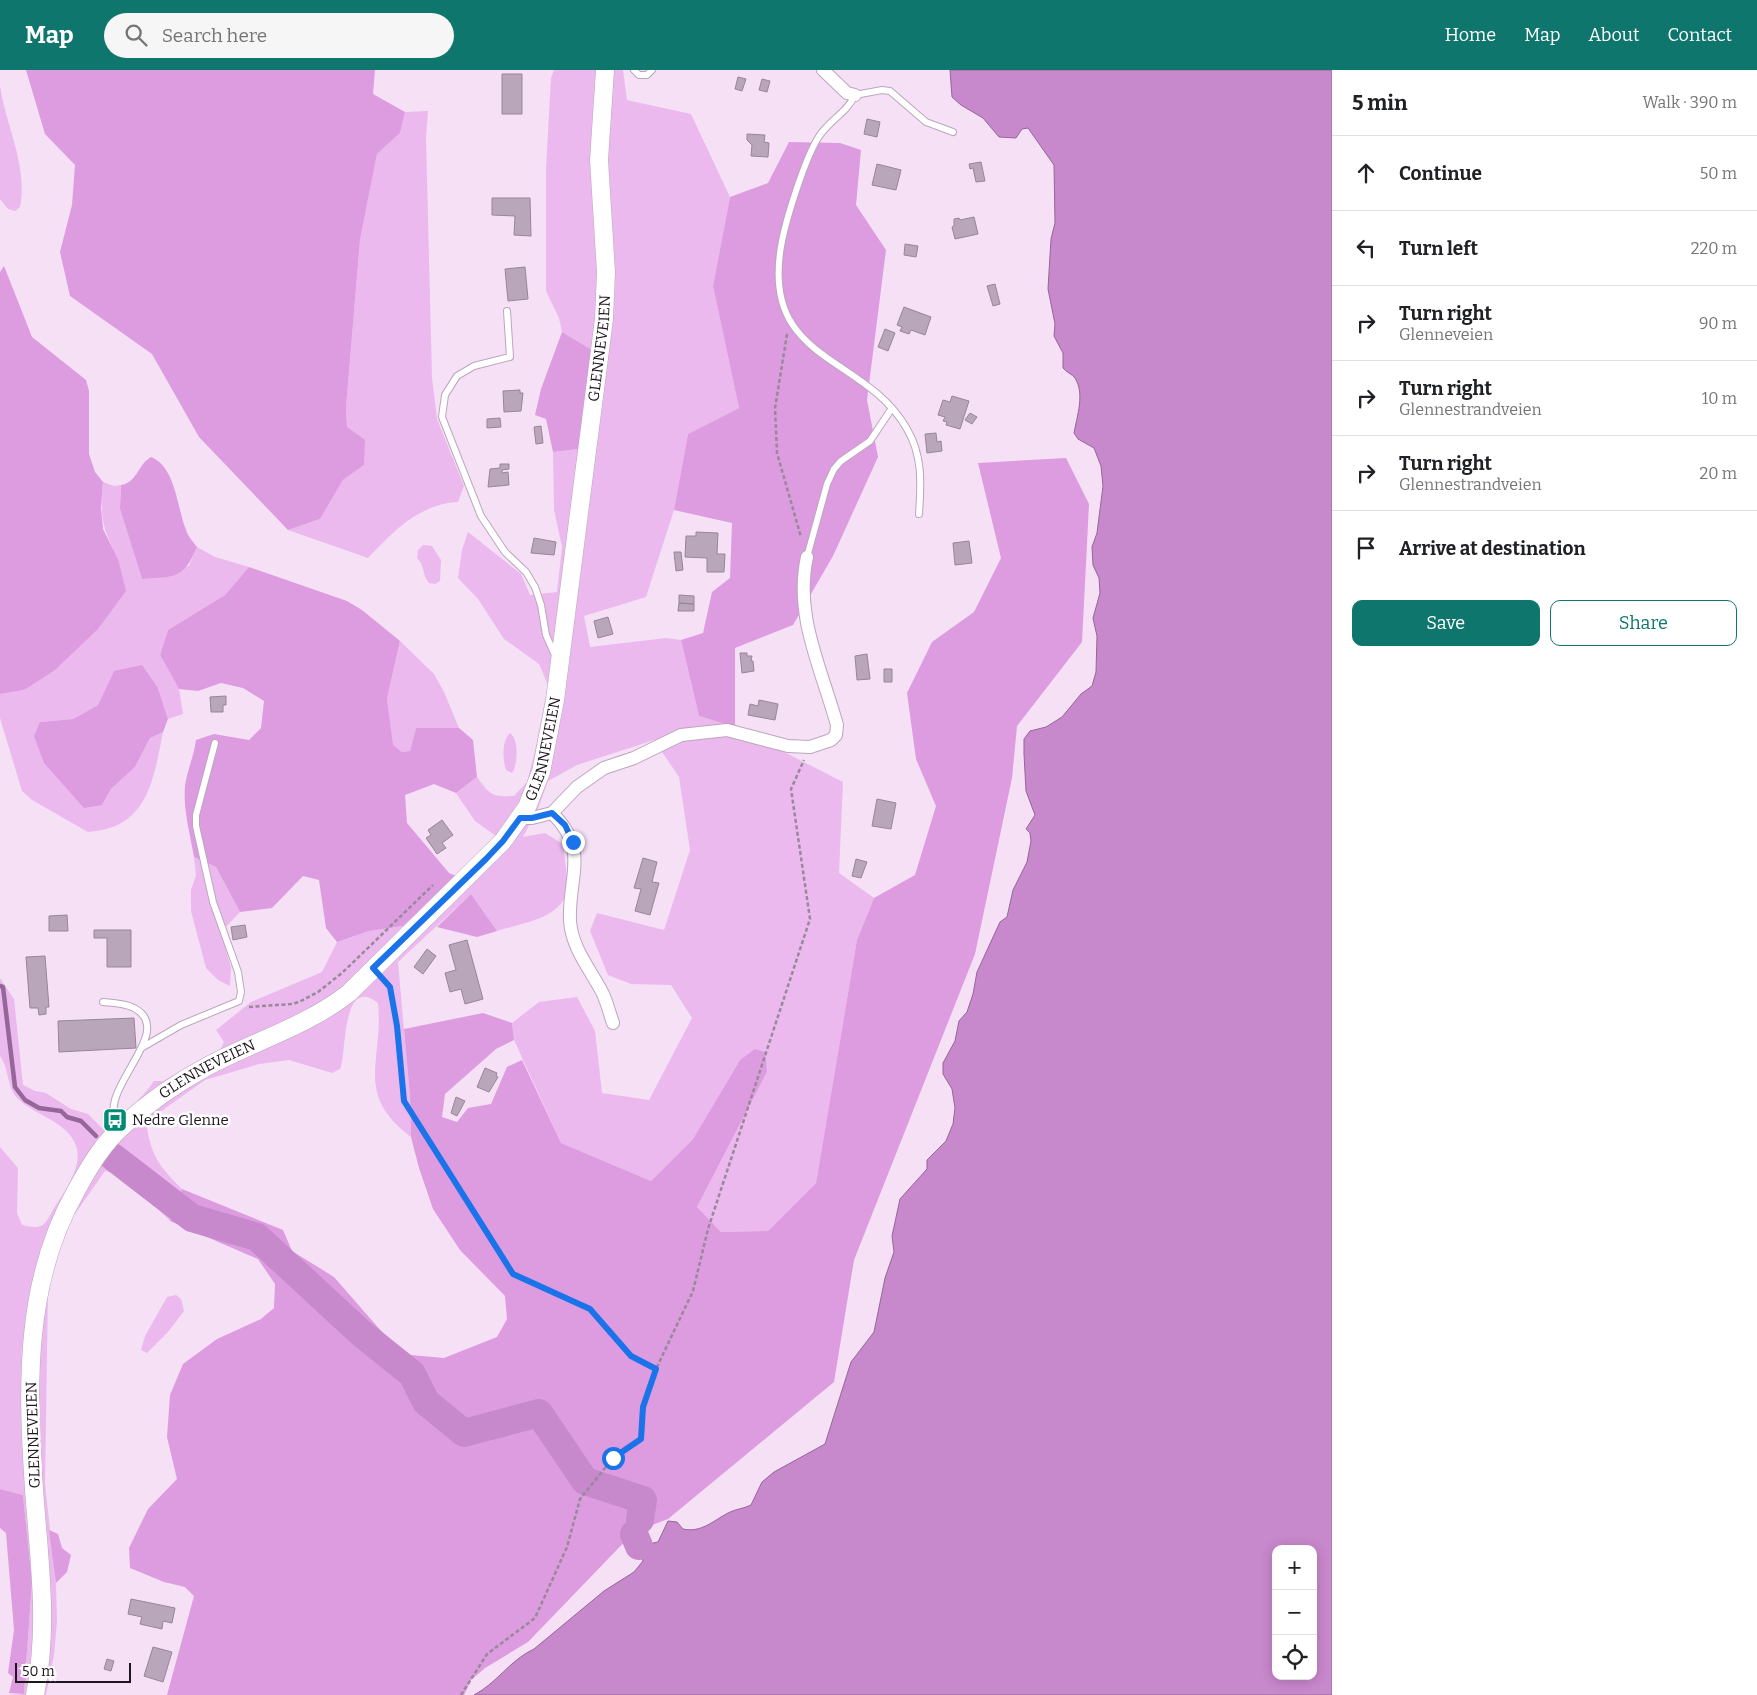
<!DOCTYPE html>
<meta charset="utf-8">
<style>
:root{--surface:#fff;--page:#f6f6f6;--text:#202124;--muted:#757577;--line:#e0e0e0;--accent:#0f766e}
body{margin:0;font-family:Bitter,serif;background:var(--page);color:var(--text)}
.controls{position:absolute;right:15px;bottom:15px;display:grid;overflow:hidden;border-radius:10px;box-shadow:0 2px 12px #0003}
.controls button{width:45px;height:45px;display:grid;place-items:center;padding:0;border:0;border-bottom:1px solid var(--line);background:var(--surface);color:var(--text);font:25px sans-serif}
.scale{position:absolute;left:15px;bottom:12px;width:116px;box-sizing:border-box;padding-left:5px;border:2px solid #1e161e;border-top:0;font-size:14px;line-height:18px;white-space:nowrap;color:#1e161e;-webkit-text-stroke:4px #fff;paint-order:stroke}
.stop{position:absolute;width:15px;height:15px;margin:-11px;border:4px solid #1a73e8;border-radius:50%;background:#fff}
.stop.end{background:#1a73e8;border-color:#fff;box-shadow:0 1px 5px #0008}
.list{margin:0;padding:0;list-style:none}
h2{display:flex;justify-content:space-between;align-items:center;height:65px;margin:0;padding:0 20px;font-size:21px}
h2 small{font-size:16px;font-weight:400;color:var(--muted)}
.list li{display:grid;grid-template-columns:32px 1fr auto;gap:15px;align-items:center;box-sizing:border-box;height:75px;padding:0 20px;border-top:1px solid var(--line)}
.list b{display:block;font-size:19px;white-space:nowrap}
.list p{margin:0;font-size:16px;white-space:nowrap;color:var(--muted)}
.list em{font-size:16px;font-style:normal;color:var(--muted)}
.actions{display:flex;gap:10px;padding:15px 20px}
.actions a{flex:1;padding:11px 0;border:1px solid var(--accent);border-radius:10px;text-align:center;font-size:18px;color:var(--accent)}
.actions .main{background:var(--accent);color:#fff}
.icon{flex:none;width:28px;height:28px;fill:none;stroke:currentColor;stroke-width:2;stroke-linecap:round;stroke-linejoin:round}
.map{position:relative;flex:none;width:1332px;height:1625px;overflow:hidden}
header{display:flex;align-items:center;gap:30px;box-sizing:border-box;height:70px;padding:0 25px;background:var(--accent);color:#fff}
header strong{font-size:24px}
nav{display:flex;gap:28px;margin-inline-start:auto;font-size:18px}
.search{width:350px;height:45px;background:var(--page);display:flex;align-items:center;gap:12px;box-sizing:border-box;padding:0 18px;border-radius:28px;color:var(--muted);font-size:19px}
main{display:flex}
aside{flex:1;background:var(--surface)}
.map>svg:first-child{display:block}
.green{fill:#ebb9ee}
.forest{fill:#dd9be0}
.water{fill:#c888cc;stroke:#956698;fill-rule:evenodd}
.lines{fill:none;stroke-linecap:round;stroke-linejoin:round}
.stream{stroke:#956698;stroke-width:4.5}
.river{stroke:#c888cc;stroke-width:28}
.building{fill:#baa6bb;stroke:#988599}
.service-casing{stroke:#bba6bc;stroke-width:8}
.minor-casing{stroke:#bba6bc;stroke-width:14}
.secondary-casing{stroke:#bba6bc;stroke-width:19}
.path{stroke:#988999;stroke-width:2.5;stroke-dasharray:4 2.5;stroke-linecap:butt}
.service{stroke:#fff;stroke-width:6}
.minor{stroke:#fff;stroke-width:12}
.secondary{stroke:#fff;stroke-width:18}
.route{stroke:#1a73e8;stroke-width:6}
.labels{text-anchor:middle;stroke-width:5;stroke-linejoin:round;paint-order:stroke}
.street-label{font-size:15px;fill:#1e161e;stroke:#fff}
.poi-label{font-size:15px;fill:#1e161e;stroke:#fff;text-anchor:start}
</style>
<header>
<strong>Map</strong>
<div class="search"><svg class="icon" aria-label="search" viewBox="0 0 24 24"><circle cx="10" cy="10" r="6"/><path d="M15 15l6 6"/></svg>Search here</div>
<nav><a>Home</a><a>Map</a><a>About</a><a>Contact</a></nav>
</header>
<main>
<div class="map">
<svg width="1332" height="1625" viewBox="0 0 1332 1625">
<rect width="100%" height="100%" fill="#f5e0f6"/>
<!-- green -->
<path class="green" d="M554,0H623L627,30L691,44L730,127L713,216L739,338L688,364L674,440L646,527L584,546L590,577L666,568L681,570L699,646L735,657L843,712L839,803L874,828L857,870L816,1113L768,1161L721,1162L697,1137L767,1002L740,990L693,1069L651,1111L561,1073L514,970L512,953L539,932L577,927L595,961L602,1023L649,1030L692,948L671,915L631,914L608,905L590,861L597,843L664,860L690,780L679,707L654,670L577,695L548,711L539,736L523,767L545,763L563,774C564,787 569,812 566,824C559,849 518,854 497,861L471,824L398,892L410,1027L411,1067C353,1023 384,991 378,933C341,904 347,984 340,999L332,1003L289,990L259,994L205,1010L146,1052C151,1086 159,1096 182,1119L170,1151L125,1106L105,1101L70,1151L54,1194L48,1219L45,1414L56,1513L57,1551L54,1585L46,1625H7L24,1624L32,1512L23,1425L0,1419V1077L18,1098L17,1143L22,1155C46,1161 45,1153 56,1135C76,1104 94,1076 53,1051C41,1044 27,1038 17,1028C7,1017 9,998 0,986V908L14,929L23,1015L35,1021L46,1023L71,1039L88,1044L105,1061C122,1044 141,1030 154,1011H163L220,980L224,972L216,960L251,932L322,902L337,872L369,861L404,856L496,766L475,751L456,723L477,707C490,725 492,727 514,726L527,712L535,681L548,615L539,594L504,569L478,529L458,508L462,480L468,462L521,504L530,525L557,522L562,477L554,440L553,382L579,379L592,280L562,262L559,248L546,221V98L551,8Z
M0,16C6,56 28,96 20,137L15,141L8,139L0,129Z
M428,41L426,68L432,308L437,349L464,416L458,432C419,434 394,461 368,488L288,460L320,449L343,410L364,395L347,357L346,338L360,170L377,84L400,63L405,42Z
M103,412L114,416L121,415L120,439L142,509L189,496L197,477L215,487L249,497L225,525L168,560L160,585L179,619L183,644L168,649L158,618L114,601L98,635L73,649L40,652L102,735L111,719L135,697L150,668L163,662C153,711 148,758 88,762L32,730L22,721L0,648V624L24,620L118,489C102,456 100,449 103,412Z
M423,475L432,476L441,490L440,511L435,514L429,513C422,505 425,495 417,488L418,480Z
M400,571L434,604L444,622L459,658H416L410,681L402,682L392,675L387,629Z
M510,663C519,669 518,695 512,703L506,700C503,690 501,672 510,663Z
M194,787L216,797L240,842L221,862L231,898L230,916L218,910L206,898L191,841V820L196,805Z
M176,1225L181,1229L184,1241L168,1262L147,1283L141,1280L145,1266L167,1227Z"/>
<!-- forest -->
<path class="forest" d="M26,0H375L373,24L405,42L400,63L377,84L360,170L346,338L347,357L365,370L364,395L343,410L320,449L288,460L199,367L152,284L70,226L60,182L72,135L75,95L45,64Z
M789,72L840,73L861,80L856,135L886,180L867,330L878,387L833,486L793,555L735,578V657L699,646L681,570L703,563L712,522L730,508L732,453L674,440L688,364L739,338L713,216L730,127L768,113Z
M4,196L32,267L86,310L89,321V384L95,402L103,412L101,438L103,459L118,489L126,521L98,559L55,600L24,620L0,624V202Z
M562,262L592,280L579,379L553,382L546,349L535,345L541,319Z
M151,387C176,397 177,438 186,460C188,466 193,472 197,477C183,510 175,506 142,509L120,439L121,415C137,413 138,394 151,387Z
M1066,388L1089,434L1082,572L1017,656L1012,708L975,884L854,1190L834,1312L668,1449L634,1462L528,1572L485,1598L471,1610L464,1625H167L194,1526L185,1517L164,1512L130,1498L129,1478L148,1439L177,1409L167,1367L170,1325L183,1294L217,1269L261,1249L274,1238L275,1214L258,1189L170,1151L182,1119L283,1160L292,1181L334,1207L389,1270L411,1285L444,1288L497,1267L507,1249L505,1226L460,1180L433,1139L419,1098L411,1067L410,1027L404,959L483,943L512,953L514,970L496,979L445,1024L442,1047L457,1052L468,1038L491,1034L507,997L522,990L561,1073L651,1111L693,1069L740,990L755,979L765,982L767,1002L697,1137L721,1162L768,1161L816,1113L857,870L874,828L915,805L936,736L916,689L907,623L932,572L974,542L1001,488L978,393Z
M249,497L347,531L362,540L400,571L387,629L393,675L402,682L410,681L416,658H459L473,670L477,707L456,723L434,714L405,725L407,753L449,803L456,806L403,856L369,861L337,872L326,858L319,810L303,806L272,838L240,842L216,797L194,787C190,763 183,740 185,716C187,701 194,686 196,670L214,664L249,670L261,658L264,631L243,618L221,613L198,621L179,619L160,585L168,560L225,525Z
M142,595L158,618L168,649L163,662L150,668L135,697L111,719L102,735L84,738L44,693L34,666L40,652L73,649L98,635L114,601Z
M471,824L497,861L477,867L437,857Z
M0,1419L23,1425L32,1512L24,1624L9,1623L13,1607L8,1603L14,1560L6,1463L0,1458Z
M49,1460L58,1464L62,1478L71,1485L67,1502L56,1513Z"/>
<!-- water -->
<path class="water" d="M950,0H1332V1625H474C497,1613 510,1590 534,1579L604,1521L634,1502L643,1491L639,1476L658,1472L668,1451L677,1452L683,1459C701,1463 713,1451 728,1443C735,1439 743,1439 751,1435L762,1412L774,1402L825,1374L851,1292L874,1262L885,1208L894,1182L892,1166L900,1129L927,1099V1090L946,1071L953,1054L955,1038L952,1019L943,1004V993L955,971L959,951L967,942L973,924L977,902L1000,852L1007,847L1013,820L1027,792L1031,771L1030,763L1026,759L1035,745L1026,721L1024,684V669L1030,661L1046,657L1062,647L1081,624L1092,616L1096,602L1097,566L1093,548L1100,523L1099,508L1093,495L1092,477L1097,463L1103,416L1101,396L1094,378L1078,369L1074,363C1077,346 1085,324 1075,308C1072,304 1066,302 1063,298V283L1054,266L1055,254L1048,219L1051,169L1055,153L1054,95L1028,58L1022,59L1016,68L999,67L983,48L961,35L952,27ZM1276,1479H1313V1606H1276Z"/>
<g class="lines">
<!-- stream -->
<path class="stream" d="M0,916L3,917L15,1017L25,1030L39,1038L61,1041L67,1047L81,1051L96,1066"/>
<!-- river -->
<path class="river" d="M113,1087L192,1148L257,1167L361,1263L412,1304L426,1332L464,1363L539,1343L585,1411L643,1430L640,1450
M634,1464L639,1476"/>
</g>
<!-- building -->
<path class="building" d="M502,4H522V44H502Z
M738,7L746,9L742,21L735,19Z
M762,9L770,11L767,22L759,20Z
M867,49L880,52L877,67L864,64Z
M747,64L765,65L764,72L769,73L768,87L751,86L752,75L747,70Z
M981,92L985,111L976,112L973,98L970,99L969,94Z
M877,94L901,100L896,120L872,115Z
M492,128H530L531,166L514,165L515,146L492,145Z
M974,147L978,164L955,169L952,157L954,156V149L959,148L960,150Z
M905,174L918,176L916,187L904,185Z
M525,197L528,229L508,231L505,199Z
M995,214L1000,234L993,236L987,216Z
M904,237L931,247L925,265L911,260L909,264L900,261L902,257L897,255Z
M885,259L895,263L888,281L878,277Z
M520,320V323H523L521,341L504,342L503,321Z
M952,326L969,331L960,359L946,355L947,352L943,351L945,347L938,345L943,330L950,332Z
M970,343L977,347L972,354L965,350Z
M500,348L501,357L487,358V349Z
M541,356L543,373L536,374L534,357Z
M936,363L937,372L941,371L942,381L927,383L925,364Z
M500,394H509V399L502,400V403L508,402L509,415L488,417L490,399L500,398Z
M696,462L718,463L717,484H725L724,502H707V488L685,487L686,466H696Z
M534,468L556,472L554,485L531,483Z
M969,471L972,493L955,495L953,473Z
M674,482H681L683,500L676,501Z
M679,525L694,526V534L679,533Z
M679,533L694,534V541H678Z
M608,547L613,564L598,568L594,551Z
M740,583H747V586H752L751,591H753L754,601L742,603Z
M867,584L870,609L857,610L855,586Z
M884,599H892V612H884Z
M226,626V635H223V642H211L210,627Z
M759,630L778,634L775,650L748,645L750,634L758,636Z
M877,729L896,733L891,759L872,756Z
M442,750L453,765L442,773L446,778L437,784L426,768L431,765L428,760Z
M643,788L657,792L652,812L659,813L650,845L635,841L641,819L634,818Z
M856,789L867,792L861,808L852,806Z
M67,845L68,861H49V846Z
M245,855L247,867L233,870L231,857Z
M94,860H131V897H107V868H94Z
M467,870L483,929L465,934L461,919L450,922L445,903L456,900L449,875Z
M427,879L436,886L423,904L414,897Z
M45,886L49,937H46V944L39,945L38,938H30L26,887Z
M134,948L136,978L59,982L58,951Z
M485,998L497,1003L496,1006L498,1007L489,1022L477,1017Z
M456,1027L465,1031L457,1046L451,1043Z
M131,1529L175,1538L172,1553L163,1551L162,1559L140,1554L142,1547L128,1544Z
M153,1577L172,1582L163,1612L144,1606Z
M107,1589L114,1591L111,1601L104,1599Z"/>
<g class="lines">
<defs>
<path id="service" d="M634,0L639,5H647L652,0
M507,241L510,287L474,296L457,306L445,325L442,347L481,446L505,482L526,502L535,517L541,535L546,565L554,583H557
M919,444C921,414 923,386 907,359C864,283 758,293 782,171C787,146 805,89 818,68C828,51 847,43 855,25L882,20L890,21L926,52L953,62
M807,487L827,414L834,399L841,391L870,371L892,338
M103,932C113,933 125,933 134,938C180,962 89,1024 120,1057
M143,977L181,955L239,931L241,922L238,902L213,832L196,756V745L215,673"/>
<path id="minor" d="M823,0L847,23L855,25
M552,743C590,780 568,806 570,851C572,879 591,900 603,924C607,933 610,944 613,953
M520,748H532L552,743L577,717L604,698L634,688L681,665L727,660L788,676L810,677L831,670L836,665L837,655C822,600 794,546 807,487"/>
<g id="secondary">
<path id="s1" d="M35,1625C49,1556 39,1489 34,1419C27,1317 24,1212 76,1121C89,1097 103,1073 124,1055C149,1032 178,1012 208,996C255,971 307,956 349,923L503,771L527,737L541,702L555,630L604,249L606,202L599,90L605,0"/>
</g>
</defs>
<!-- service casing -->
<use href="#service" class="service-casing"/>
<!-- minor casing -->
<use href="#minor" class="minor-casing"/>
<!-- secondary casing -->
<use href="#secondary" class="secondary-casing"/>
<!-- path -->
<path class="path" d="M787,264L775,338L777,383L801,467
M384,910L390,917L397,957L404,1031L513,1204L590,1239L631,1285L656,1299
M249,937L291,934L299,932L318,922L342,903L433,815
M461,1625L487,1584L535,1548L567,1477L580,1429L613,1388L641,1369L643,1337L656,1299L693,1221L708,1159L810,849L791,719L804,690"/>
<!-- service -->
<use href="#service" class="service"/>
<!-- minor -->
<use href="#minor" class="minor"/>
<!-- secondary -->
<use href="#secondary" class="secondary"/>
</g>
<g class="lines">
<!-- route -->
<path class="route" d="M573,772L565,755L552,743L532,748H520L503,771L486,789L373,898L390,917L397,956L404,1031L513,1204L590,1239L631,1286L656,1299L643,1337L641,1369L613,1388"/>
</g>
<!-- icons -->
<defs>
<symbol id="bus-square" viewBox="-11 -11 22 22"><rect x="-9" y="-9" width="18" height="18" rx="4" fill="#008c74" stroke="#fff"/><path d="M-5-6H5V4H4V6H2V4H-2V6H-4V4H-5ZM-3.5-4V0h7V-4ZM-3.5 1.2v1.5H-2V1.2ZM2 1.2v1.5H3.5V1.2Z" fill="#fff"/></symbol>
</defs>
<g fill-rule="evenodd">
<use href="#bus-square" x="101" y="1036" width="28" height="28"/>
</g>
<g class="labels">
<!-- street labels -->
<g class="street-label">
<text dy="5" stroke="none"><textPath href="#s1" startOffset="1580">GLENNEVEIEN</textPath></text>
<text dy="5" stroke="none"><textPath href="#s1" startOffset="1175">GLENNEVEIEN</textPath></text>
<text dy="5" stroke="none"><textPath href="#s1" startOffset="695">GLENNEVEIEN</textPath></text>
<text transform="translate(33 1365) rotate(-92)" y="5">GLENNEVEIEN</text>
</g>
<!-- poi labels -->
<g class="poi-label">
<text x="132" y="1055">Nedre Glenne</text>
</g>
</g>
</svg>
<div class="controls">
<button>+</button>
<button>−</button>
<button><svg class="icon" aria-label="locate" viewBox="0 0 24 24"><circle cx="12" cy="12" r="6"/><path d="M12 2v4M12 18v4M2 12h4M18 12h4"/></svg></button>
</div>
<div class="scale">50 m</div>
<div class="stop" style="left:613px;top:1388px"></div>
<div class="stop end" style="left:573px;top:772px"></div>
</div>
<aside>
<h2>5 min<small>Walk · 390 m</small></h2>
<ul class="list">
<li><svg class="icon" aria-label="ahead" viewBox="0 0 24 24"><path d="M12 20V5M6 11l6-6 6 6"/></svg><div><b>Continue</b></div><em>50 m</em></li>
<li><svg class="icon" aria-label="left" viewBox="0 0 24 24"><path d="M17 20v-9H6M10 6l-5 5 5 5"/></svg><div><b>Turn left</b></div><em>220 m</em></li>
<li><svg class="icon" aria-label="right" viewBox="0 0 24 24"><path d="M7 20v-9h11M14 6l5 5-5 5"/></svg><div><b>Turn right</b><p>Glenneveien</p></div><em>90 m</em></li>
<li><svg class="icon" aria-label="right" viewBox="0 0 24 24"><path d="M7 20v-9h11M14 6l5 5-5 5"/></svg><div><b>Turn right</b><p>Glennestrandveien</p></div><em>10 m</em></li>
<li><svg class="icon" aria-label="right" viewBox="0 0 24 24"><path d="M7 20v-9h11M14 6l5 5-5 5"/></svg><div><b>Turn right</b><p>Glennestrandveien</p></div><em>20 m</em></li>
<li><svg class="icon" aria-label="arrive" viewBox="0 0 24 24"><path d="M6 21V4h12l-3 4 3 4H6"/></svg><div><b>Arrive at destination</b></div></li>
</ul>
<div class="actions"><a class="main">Save</a><a>Share</a></div>
</aside>
</main>
